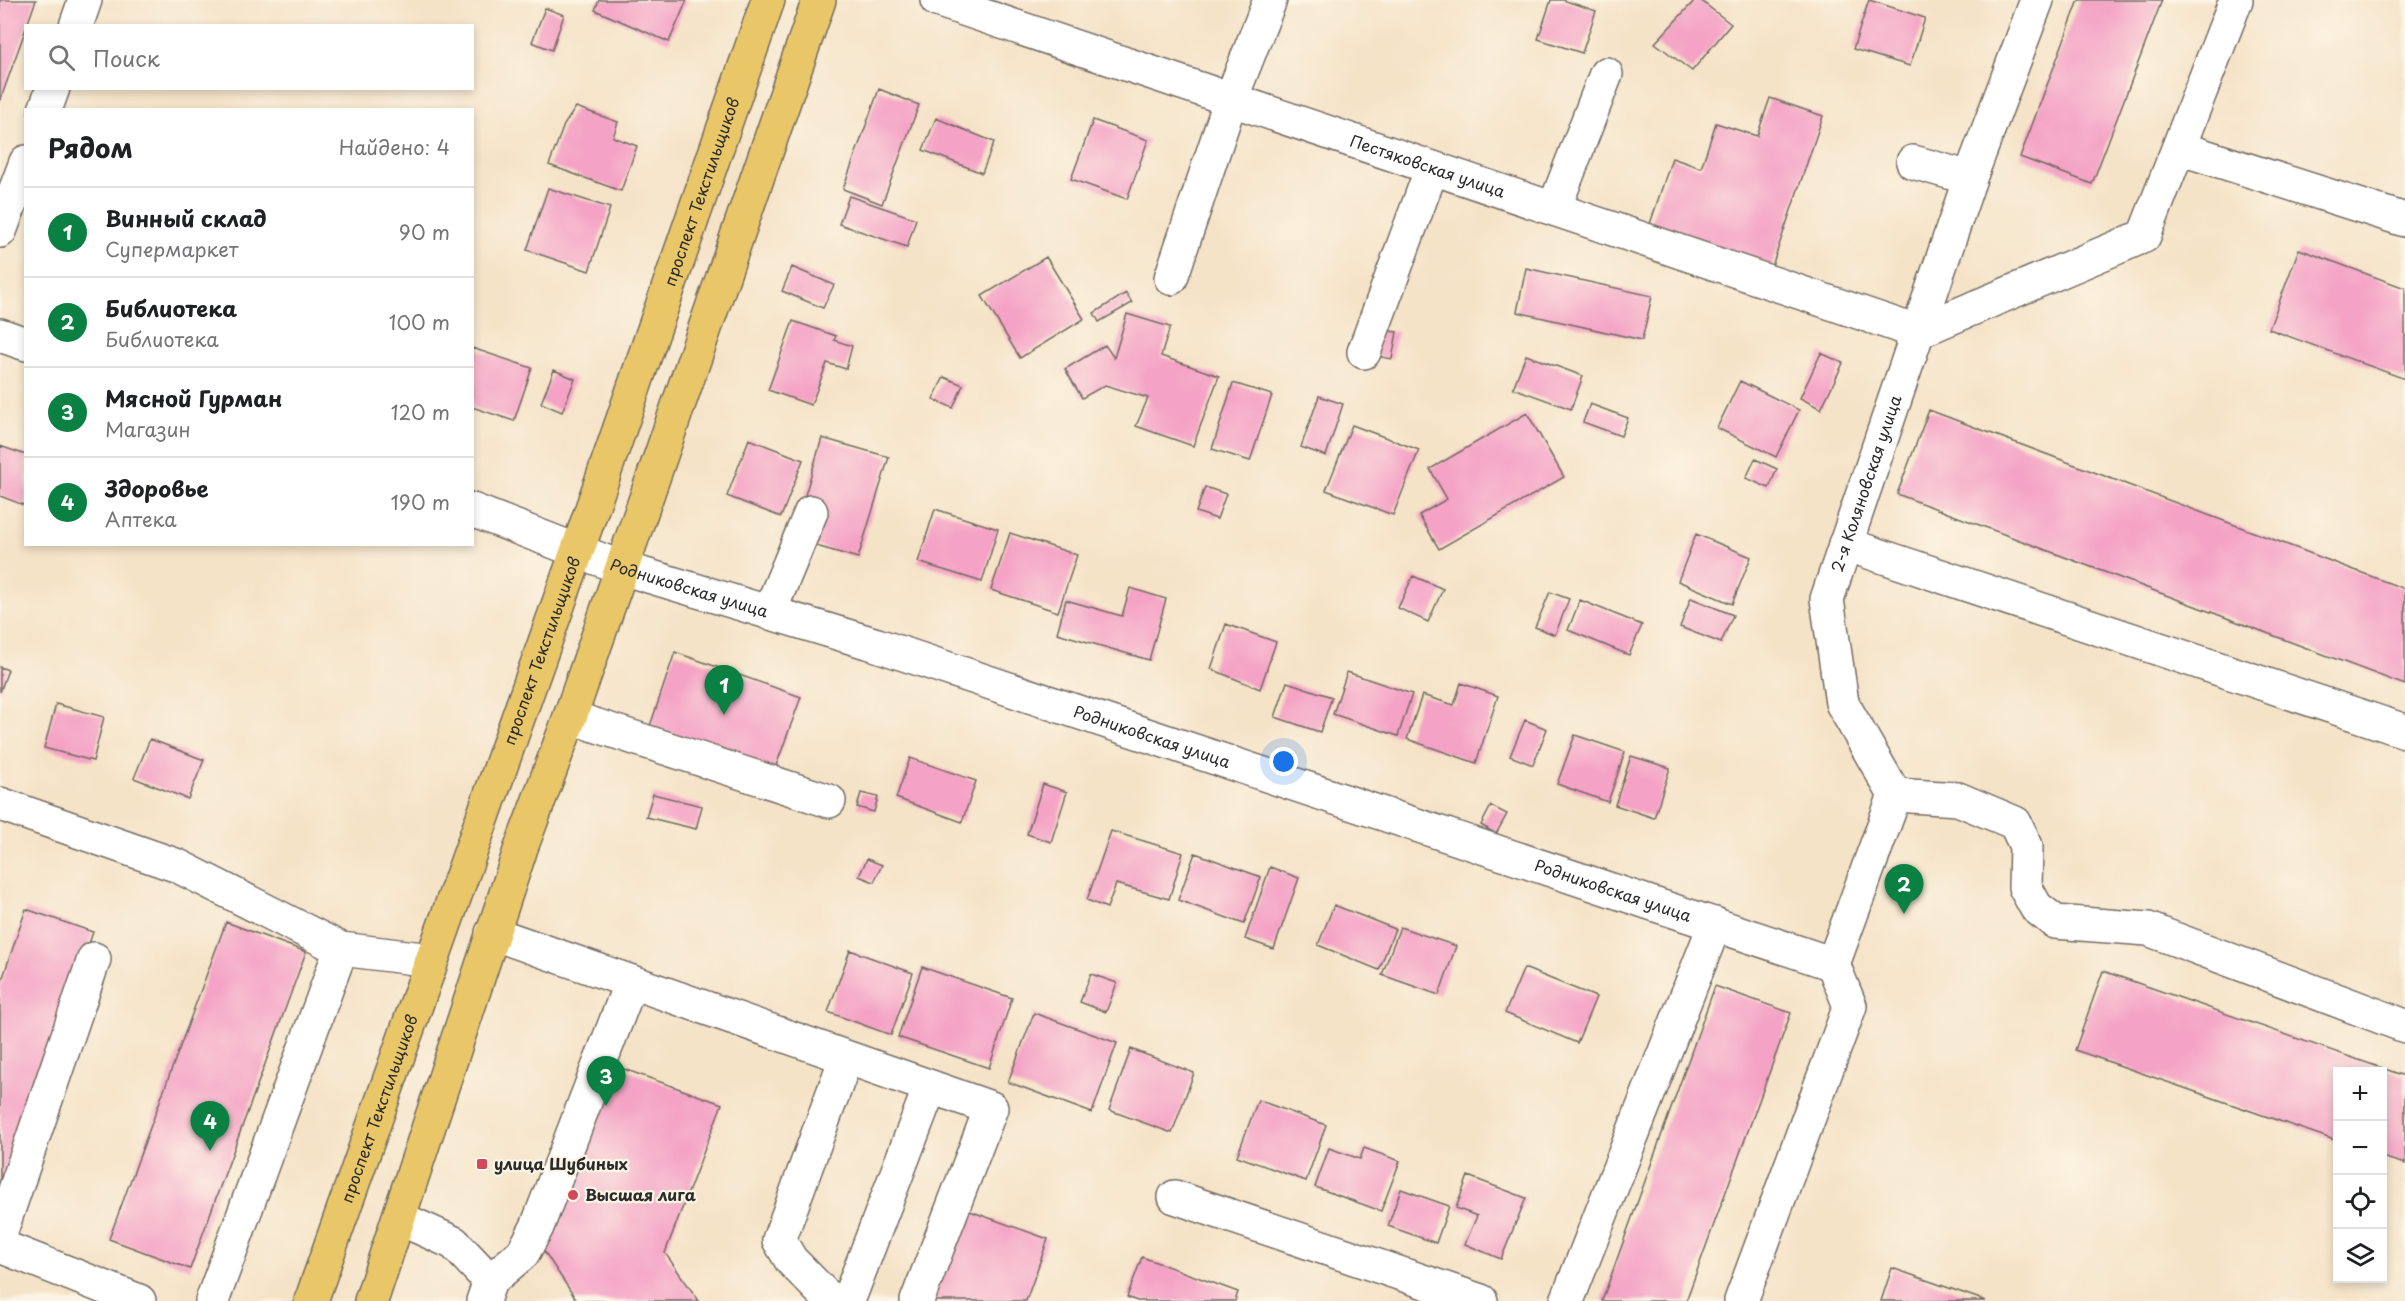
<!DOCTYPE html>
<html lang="ru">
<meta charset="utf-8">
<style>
:root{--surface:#fff;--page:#f6f6f6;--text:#202124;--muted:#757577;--line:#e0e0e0;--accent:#0b8043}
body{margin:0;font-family:"Playpen Sans",sans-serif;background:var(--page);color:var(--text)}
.controls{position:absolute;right:18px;bottom:18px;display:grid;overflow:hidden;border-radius:0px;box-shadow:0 3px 9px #0003}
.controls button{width:54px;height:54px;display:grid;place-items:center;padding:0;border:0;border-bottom:2px solid var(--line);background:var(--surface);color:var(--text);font:30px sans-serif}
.you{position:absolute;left:1284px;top:762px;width:21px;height:21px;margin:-15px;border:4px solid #fff;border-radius:50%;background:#1a73e8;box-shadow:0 0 0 9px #1a73e833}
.badge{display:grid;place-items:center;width:39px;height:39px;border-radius:50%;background:var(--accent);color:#fff;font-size:20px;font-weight:700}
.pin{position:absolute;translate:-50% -50px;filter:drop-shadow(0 2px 3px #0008)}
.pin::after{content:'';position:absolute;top:32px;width:21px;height:18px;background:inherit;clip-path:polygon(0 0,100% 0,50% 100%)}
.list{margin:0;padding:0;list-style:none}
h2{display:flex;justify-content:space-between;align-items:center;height:78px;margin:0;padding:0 24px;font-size:26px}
h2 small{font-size:20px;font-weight:400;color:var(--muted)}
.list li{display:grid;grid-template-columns:39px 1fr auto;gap:18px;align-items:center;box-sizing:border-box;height:90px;padding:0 24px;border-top:2px solid var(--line)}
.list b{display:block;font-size:22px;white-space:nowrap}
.list p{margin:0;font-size:20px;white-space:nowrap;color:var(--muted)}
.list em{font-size:20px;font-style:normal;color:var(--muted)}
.icon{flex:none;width:33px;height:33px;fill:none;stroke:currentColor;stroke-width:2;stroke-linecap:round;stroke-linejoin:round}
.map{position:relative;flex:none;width:2405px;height:1301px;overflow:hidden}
.search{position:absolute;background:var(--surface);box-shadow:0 3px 9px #0003;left:24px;top:24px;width:450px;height:66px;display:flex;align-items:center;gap:15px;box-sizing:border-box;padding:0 21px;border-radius:0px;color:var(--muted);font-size:22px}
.panel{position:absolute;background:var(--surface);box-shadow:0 3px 9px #0003;left:24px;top:108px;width:450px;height:438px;border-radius:0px}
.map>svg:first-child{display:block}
.building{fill:#f4a2c5}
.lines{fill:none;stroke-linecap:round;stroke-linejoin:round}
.minor-casing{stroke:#726b62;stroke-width:36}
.major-casing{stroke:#726b62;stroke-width:36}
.minor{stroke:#fff;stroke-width:33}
.major{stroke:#e9c769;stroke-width:33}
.poi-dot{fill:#d1495b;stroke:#fcf5e5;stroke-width:2}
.labels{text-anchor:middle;stroke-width:4.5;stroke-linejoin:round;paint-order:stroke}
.street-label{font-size:16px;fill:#2b2b2b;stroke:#fcf5e5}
.poi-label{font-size:16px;font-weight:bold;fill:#2b2b2b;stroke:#fcf5e5;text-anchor:start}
</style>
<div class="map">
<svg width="2405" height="1301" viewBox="0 0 2405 1301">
<rect width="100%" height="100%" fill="#fcf5e5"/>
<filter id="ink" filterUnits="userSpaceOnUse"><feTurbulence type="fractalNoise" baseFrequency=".0167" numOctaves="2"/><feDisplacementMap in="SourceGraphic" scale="12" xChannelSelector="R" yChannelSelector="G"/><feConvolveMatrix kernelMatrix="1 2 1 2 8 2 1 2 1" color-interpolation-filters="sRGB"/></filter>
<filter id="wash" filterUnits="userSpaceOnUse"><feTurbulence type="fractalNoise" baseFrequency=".008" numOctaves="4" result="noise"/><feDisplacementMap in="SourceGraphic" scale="24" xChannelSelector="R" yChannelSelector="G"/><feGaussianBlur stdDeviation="1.35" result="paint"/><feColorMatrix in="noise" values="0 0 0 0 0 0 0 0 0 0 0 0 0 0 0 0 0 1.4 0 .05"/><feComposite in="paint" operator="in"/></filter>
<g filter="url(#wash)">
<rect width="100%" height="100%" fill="#f5e3c8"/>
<g id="blocks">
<!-- building -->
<path class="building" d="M0,0H36L0,101Z
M599,0H687L669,42L595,10Z
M1551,0H1563L1596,11L1582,53L1538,39Z
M1695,0H1700L1731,24L1692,71L1655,43Z
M1869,0L1925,18L1910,66L1853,49Z
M2079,0H2162L2092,184L2020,157Z
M545,8L564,15L552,50L532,42Z
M879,89L919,105L882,204L843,189Z
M1770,98L1823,116L1771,269L1649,227L1672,158L1701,168L1716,123L1757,136Z
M576,107L618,122L613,137L637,146L621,191L549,165L564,125Z
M936,118L994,142L982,173L923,150Z
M1093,120L1148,140L1127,199L1071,179Z
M548,188L610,208L589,271L527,250Z
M849,196L916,219L907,247L839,224Z
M2299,249L2405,288V379L2269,329Z
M1046,257L1084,319L1020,358L982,296Z
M792,267L834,285L823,308L782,291Z
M1526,268L1652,296L1642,340L1517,312Z
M1126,293L1132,303L1099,322L1094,313Z
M1127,314L1170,327L1161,356L1219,376L1193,446L1136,426L1148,398L1105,385L1082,398L1065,369L1105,345L1114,358Z
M793,321L836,336L834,340L852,346L846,369L827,363L811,405L768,390Z
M1380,330L1397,332L1392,359L1375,356Z
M472,348L532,368L514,421L472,407Z
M1821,353L1843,363L1821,409L1800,398Z
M1526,355L1583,376L1571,409L1513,388Z
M554,370L575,379L562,412L541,403Z
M944,377L963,385L953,408L933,399Z
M1740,381L1799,410L1776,457L1717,428Z
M1233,383L1272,395L1250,461L1212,449Z
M1319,396L1343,404L1326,456L1301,447Z
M1590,404L1628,418L1621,436L1583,422Z
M1929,410L2405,589V685L1897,494Z
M1527,413L1564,477L1439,549L1419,515L1447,499L1430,469Z
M1352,425L1419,450L1393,515L1326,490Z
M822,438L889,457L858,558L792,539Z
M749,439L803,460L781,517L727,496Z
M0,446L26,455V506L0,496Z
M1755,459L1777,469L1769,488L1746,478Z
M1205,487L1226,494L1217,519L1196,512Z
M935,509L998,529L982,582L918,562Z
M1010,533L1077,555L1058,612L991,590Z
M1696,534L1751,557L1732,604L1678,581Z
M1413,576L1443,589L1428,622L1398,608Z
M1130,588L1166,599L1149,660L1057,633L1066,600L1122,616Z
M1550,592L1569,599L1555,635L1535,627Z
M1691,598L1733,615L1721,643L1680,627Z
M1580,600L1642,625L1629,655L1568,630Z
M1226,624L1276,642L1260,689L1211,669Z
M675,652L801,697L772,777L648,732Z
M0,667L8,670L0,692Z
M1347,672L1412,694L1398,736L1333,714Z
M1287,682L1332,697L1320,732L1275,717Z
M1461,683L1498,696L1476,763L1407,739L1422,695L1454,705Z
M56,704L104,717L93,761L44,748Z
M1525,720L1547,729L1533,765L1510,756Z
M1575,735L1625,752L1608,802L1557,784Z
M150,739L204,760L188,799L134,778Z
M1631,756L1670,768L1654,818L1615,805Z
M910,758L976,781L962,822L896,798Z
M1043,784L1067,792L1051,842L1027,834Z
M861,793L878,797L874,812L857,807Z
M653,794L702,806L696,829L646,817Z
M1491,806L1507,814L1496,834L1481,825Z
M1111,831L1183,853L1169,899L1116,884L1107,908L1087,900Z
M1195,853L1261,877L1244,924L1178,900Z
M867,859L882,865L874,882L859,876Z
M1270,867L1299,878L1274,949L1245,939Z
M1334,905L1395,929L1379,970L1318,945Z
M26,909L93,932L0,1205V986Z
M226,922L306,952L190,1269L109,1239Z
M1400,927L1456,946L1439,995L1382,975Z
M850,950L913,973L891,1035L828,1012Z
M922,967L1012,998L989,1068L898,1037Z
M1524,968L1596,997L1577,1043L1505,1013Z
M2103,971L2405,1076V1164L2382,1157V1071H2337V1141L2075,1050Z
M1091,974L1117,983L1106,1012L1080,1002Z
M1715,986L1791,1013L1686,1301H1602Z
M1034,1013L1117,1043L1092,1113L1008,1082Z
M1131,1049L1194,1073L1172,1133L1109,1110Z
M610,1064L722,1104L665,1253L699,1301H577L536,1239Z
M1258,1100L1326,1125L1306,1181L1237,1156Z
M1329,1148L1360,1159L1364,1148L1400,1161L1381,1211L1315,1187Z
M1468,1176L1526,1198L1501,1259L1465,1244L1477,1216L1456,1208Z
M1401,1189L1449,1206L1436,1243L1388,1226Z
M953,1205L1048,1239L1026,1301H919Z
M1142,1257L1238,1292L1235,1301H1137L1127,1297Z
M1892,1268L1986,1301H1881Z"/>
</g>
</g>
<g filter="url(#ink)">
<use href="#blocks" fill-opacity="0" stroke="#726b62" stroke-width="1.5"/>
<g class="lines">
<defs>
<g id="minor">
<path id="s1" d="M937,0L1917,332L2144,236L2236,0"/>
<path d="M76,26L85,0"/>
<path d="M45,110L53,88"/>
<path d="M2179,148L2405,220"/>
<path d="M1913,162L1970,178"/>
<path d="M1554,209L1606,74"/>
<path d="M0,231L26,162"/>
<path d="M1171,278L1231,99L1270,0"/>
<path d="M0,335L26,344"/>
<path d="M1364,352L1432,168"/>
<path id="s2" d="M472,510L622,568L877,645L1833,964"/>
<path d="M1845,544L2405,731"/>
<path d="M769,613L811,512"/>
<path d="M570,717L829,801"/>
<path d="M1895,795L1958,799L2015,823L2026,846L2025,887L2036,907L2055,922L2148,929L2405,1026"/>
<path d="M0,804L178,866L341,949L431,960"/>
<path d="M492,933L991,1108L917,1301"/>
<path id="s3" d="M1833,964L1895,795L1842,703L1827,599L1970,178L2037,0"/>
<path d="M1175,1197L1481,1301"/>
<path d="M399,1218L454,1243L490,1281L483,1301"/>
<path d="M0,1234L94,959"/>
<path d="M0,1246L139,1301"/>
<path d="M490,1281L523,1253L537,1227L631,982"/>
<path d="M212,1301L341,949"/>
<path d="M831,1301L791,1260L779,1240L846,1058"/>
<path d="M848,1301L930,1087"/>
<path d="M1567,1301L1715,924"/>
<path d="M1741,1301L1850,1006L1833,964"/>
</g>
<g id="major">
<path id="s4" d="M311,1301L578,549L768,0"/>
<path d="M371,1301L521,848L570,717L819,0"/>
</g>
</defs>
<!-- minor casing -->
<use href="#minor" class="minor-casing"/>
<!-- major casing -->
<use href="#major" class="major-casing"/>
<!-- minor -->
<use href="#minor" class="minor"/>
<!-- major -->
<use href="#major" class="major"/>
</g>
</g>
<!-- markers -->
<g class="poi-dot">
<rect x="476" y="1158" width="12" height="12" rx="3"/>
<circle cx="573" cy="1195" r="6"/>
</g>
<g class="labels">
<!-- street labels -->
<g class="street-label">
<text dy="6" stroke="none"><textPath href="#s1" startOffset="518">Пестяковская улица</textPath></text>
<text dy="6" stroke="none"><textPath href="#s4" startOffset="1176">проспект Текстильщиков</textPath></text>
<text dy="6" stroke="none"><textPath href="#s3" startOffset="513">2-я Коляновская улица</textPath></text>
<text dy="6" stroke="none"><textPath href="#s2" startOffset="231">Родниковская улица</textPath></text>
<text dy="6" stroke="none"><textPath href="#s4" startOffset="690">проспект Текстильщиков</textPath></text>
<text dy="6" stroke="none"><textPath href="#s2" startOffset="717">Родниковская улица</textPath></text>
<text dy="6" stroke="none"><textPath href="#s2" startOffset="1203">Родниковская улица</textPath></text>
<text dy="6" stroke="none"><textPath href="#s4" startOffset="204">проспект Текстильщиков</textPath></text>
</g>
<!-- poi labels -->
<g class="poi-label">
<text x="494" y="1170">улица Шубиных</text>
<text x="585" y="1201">Высшая лига</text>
</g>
</g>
</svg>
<div class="controls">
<button>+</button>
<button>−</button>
<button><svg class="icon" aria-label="locate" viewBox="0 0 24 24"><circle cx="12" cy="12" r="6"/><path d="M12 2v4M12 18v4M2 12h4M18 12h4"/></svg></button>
<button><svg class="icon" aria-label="layers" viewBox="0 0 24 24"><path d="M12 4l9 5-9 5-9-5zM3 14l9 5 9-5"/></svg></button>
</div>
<div class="you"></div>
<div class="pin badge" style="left:724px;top:715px">1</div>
<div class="pin badge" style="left:1904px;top:914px">2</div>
<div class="pin badge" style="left:606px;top:1106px">3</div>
<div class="pin badge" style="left:210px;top:1151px">4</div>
<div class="search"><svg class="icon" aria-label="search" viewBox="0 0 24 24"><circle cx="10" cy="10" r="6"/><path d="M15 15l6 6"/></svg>Поиск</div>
<section class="panel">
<h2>Рядом<small>Найдено: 4</small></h2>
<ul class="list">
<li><span class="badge">1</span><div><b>Винный склад</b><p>Супермаркет</p></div><em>90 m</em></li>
<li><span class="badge">2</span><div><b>Библиотека</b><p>Библиотека</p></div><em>100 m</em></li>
<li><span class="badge">3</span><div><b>Мясной Гурман</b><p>Магазин</p></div><em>120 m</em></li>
<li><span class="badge">4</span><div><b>Здоровье</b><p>Аптека</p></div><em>190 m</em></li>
</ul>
</section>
</div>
